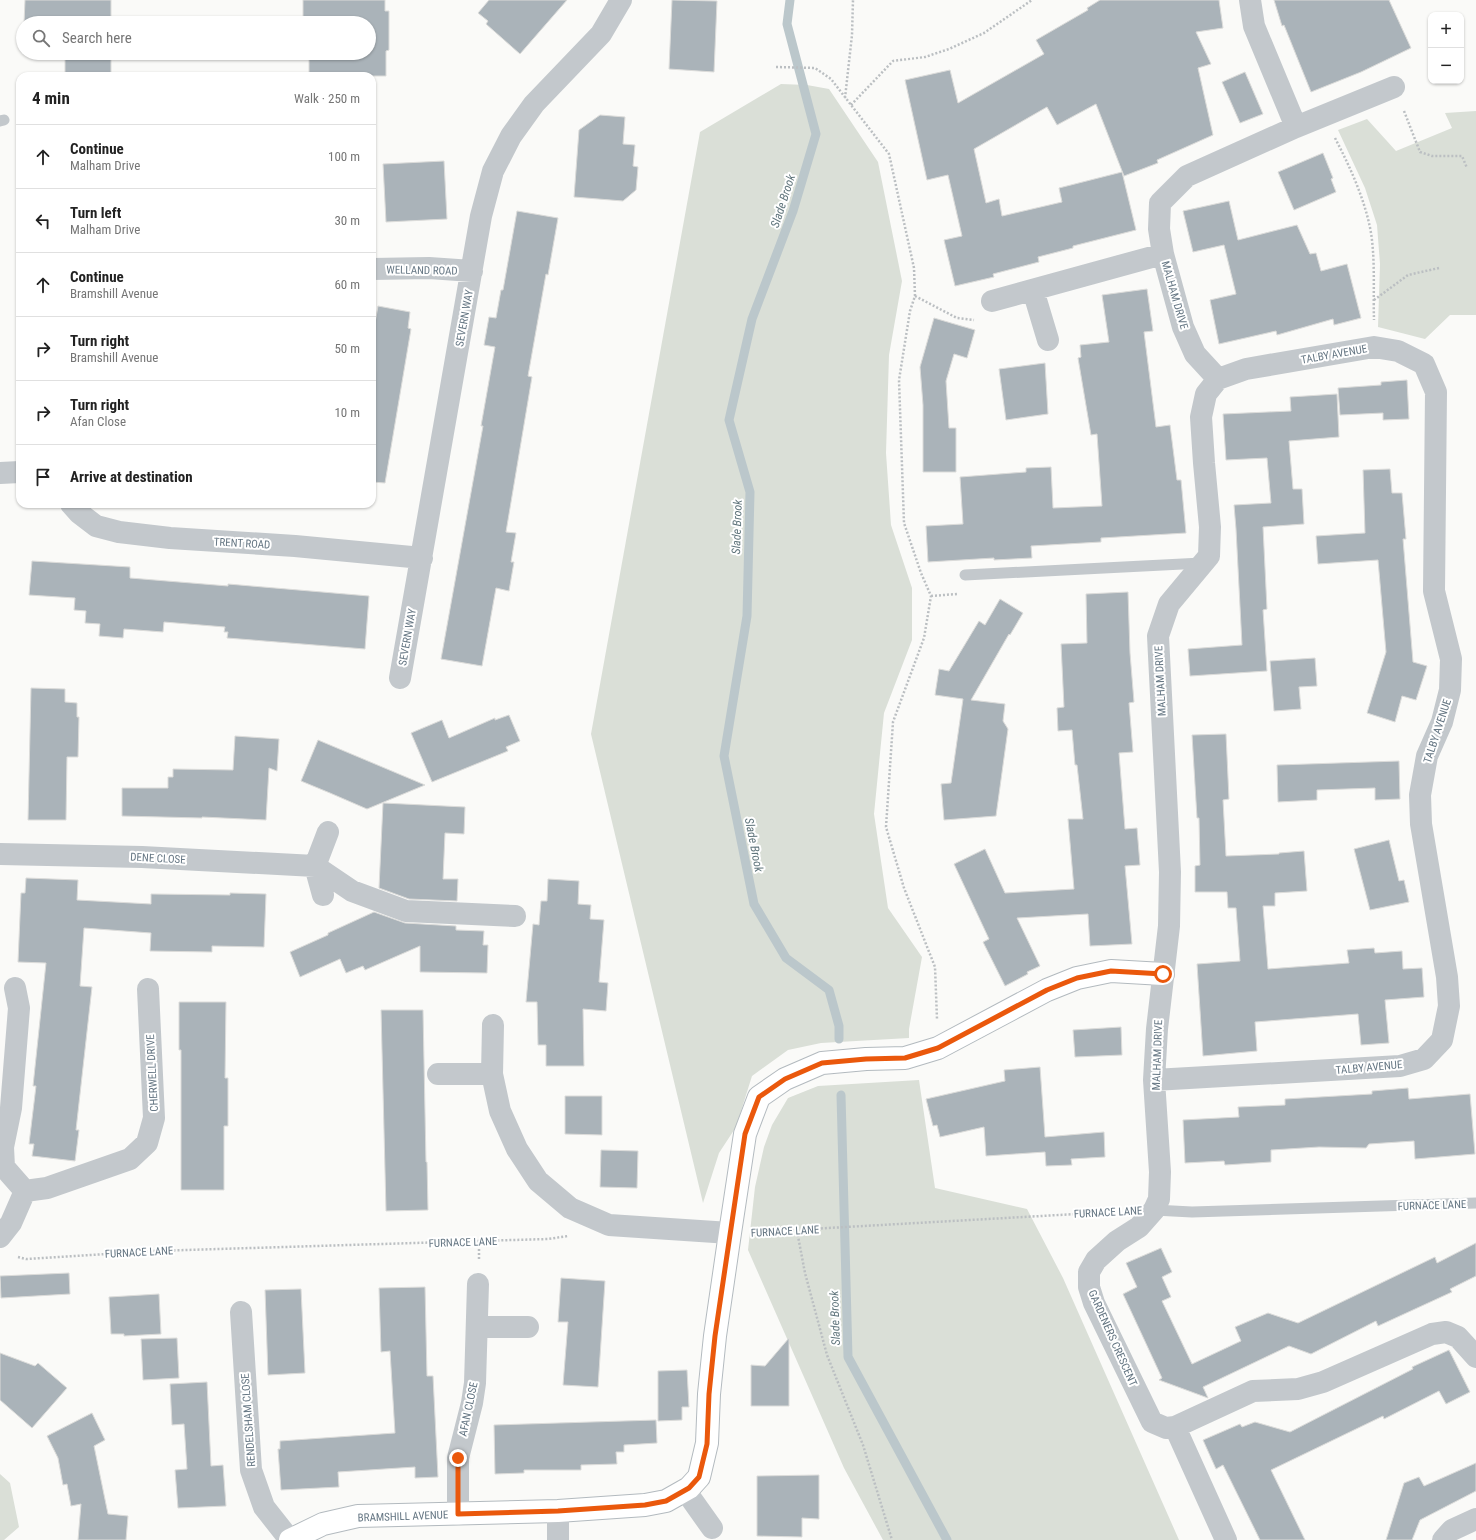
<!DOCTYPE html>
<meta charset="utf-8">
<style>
:root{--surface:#fff;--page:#f2f2f2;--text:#222;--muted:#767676;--line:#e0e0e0}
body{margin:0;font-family:"Roboto Condensed",sans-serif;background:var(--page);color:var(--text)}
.controls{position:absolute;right:12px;top:12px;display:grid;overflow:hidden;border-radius:8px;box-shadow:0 1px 3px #0004}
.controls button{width:36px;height:36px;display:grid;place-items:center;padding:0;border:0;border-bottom:1px solid var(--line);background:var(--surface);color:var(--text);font:20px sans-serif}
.stop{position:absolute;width:12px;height:12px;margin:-9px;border:3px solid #ea580c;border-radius:50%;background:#fff}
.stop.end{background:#ea580c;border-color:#fff;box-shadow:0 1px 4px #0008}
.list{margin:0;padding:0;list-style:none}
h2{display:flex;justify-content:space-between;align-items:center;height:52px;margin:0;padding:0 16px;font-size:17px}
h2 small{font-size:13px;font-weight:400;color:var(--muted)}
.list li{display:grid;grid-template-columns:26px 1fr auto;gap:12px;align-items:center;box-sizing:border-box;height:64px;padding:0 16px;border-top:1px solid var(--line)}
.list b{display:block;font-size:15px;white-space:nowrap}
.list p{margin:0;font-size:13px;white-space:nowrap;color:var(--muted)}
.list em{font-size:13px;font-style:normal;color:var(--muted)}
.icon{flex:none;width:22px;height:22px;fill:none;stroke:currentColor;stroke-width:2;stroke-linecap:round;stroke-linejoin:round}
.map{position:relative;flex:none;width:1476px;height:1540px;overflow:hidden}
.search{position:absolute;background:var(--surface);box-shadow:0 1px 3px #0004;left:16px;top:16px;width:360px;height:44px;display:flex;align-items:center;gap:10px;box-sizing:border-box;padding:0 14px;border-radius:22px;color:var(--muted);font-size:15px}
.panel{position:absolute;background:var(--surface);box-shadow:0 1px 3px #0004;left:16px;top:72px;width:360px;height:436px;border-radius:12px}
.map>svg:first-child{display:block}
.green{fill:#dadfd7}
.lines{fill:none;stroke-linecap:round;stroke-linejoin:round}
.stream{stroke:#bbc7cb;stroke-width:9}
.building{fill:#aab3b9;stroke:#dcdcda}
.secondary-casing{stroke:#b3babf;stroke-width:24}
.path{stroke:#bbbfc2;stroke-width:2.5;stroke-dasharray:2 2;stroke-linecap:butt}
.lane{stroke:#c3c8cc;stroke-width:11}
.street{stroke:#c3c8cc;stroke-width:22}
.secondary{stroke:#fff;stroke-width:22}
.route{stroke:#ea580c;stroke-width:5}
.labels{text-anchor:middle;stroke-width:4;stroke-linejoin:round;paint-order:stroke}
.street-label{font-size:11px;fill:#657683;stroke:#fff}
.water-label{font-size:12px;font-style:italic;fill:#60757c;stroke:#fff}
</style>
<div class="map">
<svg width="1476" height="1540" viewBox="0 0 1476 1540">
<rect width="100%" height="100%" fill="#fafaf8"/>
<!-- green -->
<path class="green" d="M781,84L807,85L829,89L878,162L902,281L889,355L886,453L891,525L912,588V640L884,713L874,814L888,908L922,957L909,1029V1038L821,1043L788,1050L752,1076L736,1127L719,1153L703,1203L591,734L700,132Z
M1476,111V315H1450L1425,339L1378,327L1380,264L1377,225L1365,188L1338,130L1367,119L1396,151L1452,128L1445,113Z
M919,1080L935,1188L1027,1209L1063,1278L1179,1540H883L844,1468L748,1250L755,1187L764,1147L772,1125L788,1098L818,1086Z
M0,1474L10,1483L19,1527L4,1540H0Z"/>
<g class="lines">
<!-- stream -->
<path class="stream" d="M790,0L787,24L816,134L793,211L752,319L729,420L750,492L747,616L724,756L754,904L786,958L829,990L839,1026V1039
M841,1095L848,1357L947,1540"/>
</g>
<!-- building -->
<path class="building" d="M25,0H111V23H24Z
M303,0H385V11H389V50L386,51V76H309V53H369V23H303Z
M489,0H567L520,54L486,24L488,21L478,13Z
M672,0L717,1L714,72L669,69Z
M1100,0H1219L1223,28L1196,32L1211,64L1198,68L1213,135L1157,160L1158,163L1124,176L1096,104L1057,125L1047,107L974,149L986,203L999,199L1002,216L1062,202L1059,188L1122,172L1136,230L1073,246V248L1038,257L1039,262L993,274L994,277L955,286L944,240L962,236L948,175L927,180L905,80L950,70L958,103L1044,54L1036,40L1088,10L1087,8Z
M1274,0H1389L1411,48L1361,72L1311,92L1284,25L1282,26Z
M65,53H111V76H65Z
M1245,72L1263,114L1240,123L1222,82Z
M600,115L625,117L623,144L635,145L633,166L638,167L636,190L623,201L574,197L579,130Z
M1323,153L1333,178L1331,179L1336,192L1294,210L1278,172Z
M444,161L447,219L386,222L383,164Z
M1229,201L1238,240L1297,225L1310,254L1316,253L1321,271L1347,264L1361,318L1334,325L1333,319L1277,335L1276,331L1219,344L1210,300L1236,294L1224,245L1193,252L1183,211Z
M517,211L558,218L548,275L546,274L528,376L532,377L506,532L516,533L511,562H514L509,591L496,588L482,666L441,659L483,426H481L495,347L484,345L489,317L496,318L501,290H503Z
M1147,289L1153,331L1144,332L1156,427L1170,425L1177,480H1181L1186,533L1101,538V542L1031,546L1032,558L994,560V558L928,562L926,526L963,524L960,477L1026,472V468L1051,467L1053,508L1102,506L1097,434L1091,435L1078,358L1081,357L1080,345L1109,342L1102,295Z
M378,306L410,312L408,328L411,329L385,483L372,482V340Z
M934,318L975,330L967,358L954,354L946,381L949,428H956V472H923V405L920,367Z
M1045,363L1048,414L1006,420L999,369Z
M1407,380L1409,419L1383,420V413L1340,415L1338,388L1381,385V382Z
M1337,394L1339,437L1289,441L1293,489H1302L1304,524L1263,527L1267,609L1263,610L1267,671L1190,676L1188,649L1242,645L1236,529L1234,505L1271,503L1267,458L1226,460L1223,414L1291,411L1290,397Z
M1390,469L1392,493H1402L1406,539H1403L1413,662L1427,666L1416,700L1402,696L1395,722L1367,713L1386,652L1378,560L1318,564L1316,536L1365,533L1363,470Z
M32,561L130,567V578L228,586V584L369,596L365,649L227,638L228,632H224L225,627L164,622L163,632L124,629L123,638L99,636L100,624L85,623L86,611L74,610L75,598L29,595Z
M1128,592L1130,653L1134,702L1129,703L1133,752L1119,753L1125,829L1137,828L1140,865L1125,866L1132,944L1090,946L1088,914L1017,918L1040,966L1027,972L1028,974L1005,986L983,942L989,939L954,864L985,849L1005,893L1074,889L1068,819H1083L1077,765H1075L1072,730L1058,731L1057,708L1064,707L1061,644L1087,643L1086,594Z
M1000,599L1023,613L1010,635L1009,634L971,700L1005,704L1003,721L1008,729L996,816L944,820L941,784L951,783L963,699L935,695L939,669L949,671L979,621L985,625Z
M1315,658L1317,686L1299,687L1301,709L1274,711L1270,661Z
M31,688L65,689V702L77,703V717H79L78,757H67L66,820H28Z
M509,715L520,741L506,747L508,751L432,782L411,733L442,720L449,738L495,718V720Z
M1226,734L1229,799L1223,800L1226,856L1279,854V853L1304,851L1307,891L1275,893V906H1263L1268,969L1349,963L1347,950L1374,948L1375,953L1402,951L1403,969L1422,968L1424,997L1385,1000L1389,1043L1361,1045L1358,1014L1255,1022L1257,1051L1203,1056L1197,964L1240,961L1236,908H1228L1227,892H1195V866L1200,865L1199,818H1197L1192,735Z
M235,736L279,739L277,771L269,768L266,820L202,817V818L122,816V788H168V777H173V769L233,770Z
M318,740L425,785L367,809L330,793L301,781Z
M1399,761L1400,799L1375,800V788L1317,790V800L1278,802L1277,765Z
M383,803L465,807L464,834L445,833L443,879H458L457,901L409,899L379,888Z
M1389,840L1399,881L1404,880L1409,902L1370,910L1354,849Z
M26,878L78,880L77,900L151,904V894L230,895V893L266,894L264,947L212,946V952L150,951L151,933L84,928L80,986L92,987L76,1130H79L75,1161L32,1156L34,1144H29L36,1086H33L46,963L18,962L21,893H25Z
M548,879L579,881L578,904L591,905L590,919L604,920L599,982L608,983L606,1011L583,1009L584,1066H546V1045H538L537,1002H526L533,924L539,925L541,901H547Z
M374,912L405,923L456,926V930L484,931L483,945H488L487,973L420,972V946L365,970L363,966L346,973L340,959L300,977L290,952L328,935V933Z
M179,1002H226L225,1078H228V1126H224V1190H181V1050H179Z
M381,1010H423L426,1162H427L428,1210L386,1211Z
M1121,1027L1122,1055L1075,1057L1073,1030Z
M1040,1067L1045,1137L1104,1132L1105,1157L1071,1159L1072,1165L1046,1166L1045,1152L986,1156L984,1127L940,1137L937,1125L933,1126L926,1099L1005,1081L1004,1070Z
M1408,1088L1409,1099L1470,1094L1475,1154L1415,1159L1414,1141L1369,1144L1366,1148L1319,1147L1271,1150V1162L1225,1165L1224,1161L1185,1163L1183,1120L1239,1117L1238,1107L1285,1105V1099L1372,1094V1091Z
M565,1096H602V1135L565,1134Z
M601,1150L638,1151L637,1188L600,1187Z
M1476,1243V1276L1450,1289L1452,1292L1378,1326L1376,1321L1311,1354L1289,1346L1203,1387L1208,1398L1159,1380L1162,1378L1123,1294L1137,1287L1126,1263L1161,1248L1172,1272L1162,1277L1171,1297L1162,1301L1192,1364L1241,1341L1235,1327L1268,1313L1298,1323L1435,1257L1437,1263Z
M69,1273L70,1294L1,1298L0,1276Z
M561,1278L605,1281L598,1387L563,1385L568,1322H558Z
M425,1287L427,1376H433L438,1477L415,1478V1467L338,1472L339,1487L281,1490L278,1449H280V1441L395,1433L390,1351L381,1352L379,1288Z
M301,1289L305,1373L268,1375L265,1290Z
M159,1294L161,1334L124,1336V1334H111L109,1297Z
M177,1338L179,1378L143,1380L141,1339Z
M789,1338V1406H751V1365L765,1366Z
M1449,1350L1470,1392L1446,1404L1439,1391L1384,1419L1383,1416L1271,1470L1305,1540H1260L1223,1465L1216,1469L1203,1440L1240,1424L1242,1427L1255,1422L1290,1432L1413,1369L1412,1367Z
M0,1353L35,1366L38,1363L67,1388L32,1428L0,1400Z
M687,1370L689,1407H682V1420L658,1421V1371Z
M207,1382L211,1466L223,1465L226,1506L178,1508L175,1470L187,1469L184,1424L172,1425L170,1384Z
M92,1413L105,1440L94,1446L108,1514L128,1516L126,1540H78L81,1504L71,1506L67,1484L63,1485L58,1458L47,1436Z
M656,1420L657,1443L624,1445V1452H616L617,1464L581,1465V1470H524V1473L495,1474L494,1425Z
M1476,1463V1491L1420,1520L1412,1540H1386L1404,1483L1419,1477L1424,1486Z
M819,1475V1519L802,1518V1537L757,1536V1476Z"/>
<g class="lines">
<defs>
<path id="secondary" d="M290,1540L323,1524L358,1516L558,1511L645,1505L666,1501L689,1488L699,1477L707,1443L709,1394L715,1336L730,1233L745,1134L759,1097L785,1079L822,1063L866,1059L905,1058L938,1048L1047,990L1077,978L1111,971L1163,974"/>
</defs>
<!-- secondary casing -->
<use href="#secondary" class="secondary-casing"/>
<!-- path -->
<path class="path" d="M776,67L815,68L831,79L889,154L914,268L915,296L910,311L899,380L904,523L921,573L931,596L924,638L893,722L886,827L904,888L935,967L937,1019
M845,98L852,35L853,0
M851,105L893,61L925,57L949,49L984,33L1032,0
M1404,111L1420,152L1432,156H1462L1467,168
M1335,138C1349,165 1362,193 1369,223C1376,252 1373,290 1374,320
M915,296L957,318L974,320
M1374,300L1408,275L1439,268
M931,596L957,594
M797,1231L805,1273L827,1355L863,1445L892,1540
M757,1232L1112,1212
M18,1257L26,1259L154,1251L479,1241L548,1239L568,1236
M479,1259V1241"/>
<!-- lane -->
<path class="lane" d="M0,121L4,120
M965,575L1202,563
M1154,1210L1192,1212L1476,1203"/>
<!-- street -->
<path class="street" d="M1250,0L1254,26L1296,127
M372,269L429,268L472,271
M1033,290L1048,340
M992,301L1163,254
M1218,379L1206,394L1201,417L1204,463L1210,527L1209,556L1169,604L1158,636L1170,872L1169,926L1157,1029L1154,1080L1160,1172L1159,1199L1154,1210L1139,1227L1117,1241L1096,1260L1089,1272V1287L1094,1303L1152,1422L1166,1428L1175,1427L1253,1391L1298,1389L1323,1382L1432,1334L1446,1332L1458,1337L1476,1357
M1218,379L1195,354L1183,327L1163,254L1159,229L1160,203L1187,176L1296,127L1394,87
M0,473L20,472
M71,504L79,513L96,526L119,532L170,538L295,546L422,558
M400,678L481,216L493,171L511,136L534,104L601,34L621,0
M0,854L142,857L315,866L352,891L406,911L515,916
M323,895L315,866L328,832
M493,1025L492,1074L500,1111L517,1149L538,1181L570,1208L609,1225L730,1233
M438,1074H492
M1154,1080L1400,1066L1424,1059L1442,1040L1449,1006L1447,977L1421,824L1420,795L1427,756L1442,722L1450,690L1451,659L1434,591L1436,392L1424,364L1398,351L1374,347L1246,369L1218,379
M25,1191L47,1188L130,1159L147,1143L154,1118L148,989
M0,1237L11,1223L25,1191L4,1167L3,1147L11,1108L19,1008L15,988
M241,1312L251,1470L264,1507L290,1540
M477,1327H528
M1175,1427L1226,1540
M685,1490L712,1528
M458,1514V1458L472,1403L475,1383L478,1284
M558,1540V1511
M1443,1540L1452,1530L1476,1519"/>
<!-- secondary -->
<use href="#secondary" class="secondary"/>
</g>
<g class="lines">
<!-- route -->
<path class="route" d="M458,1458V1514L558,1511L645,1505L666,1501L689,1488L699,1477L707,1444L709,1394L715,1336L745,1134L759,1097L785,1079L822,1063L866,1059L905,1058L938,1048L1047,990L1077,978L1111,971L1163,974"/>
</g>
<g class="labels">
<!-- street labels -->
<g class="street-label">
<text transform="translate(422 270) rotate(1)" y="4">WELLAND ROAD</text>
<text transform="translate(1175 295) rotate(74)" y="4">MALHAM DRIVE</text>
<text transform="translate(464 318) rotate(-80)" y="4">SEVERN WAY</text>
<text transform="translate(1334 354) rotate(-10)" y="4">TALBY AVENUE</text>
<text transform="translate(242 543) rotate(3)" y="4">TRENT ROAD</text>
<text transform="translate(407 637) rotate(-80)" y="4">SEVERN WAY</text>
<text transform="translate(1160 681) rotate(-93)" y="4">MALHAM DRIVE</text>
<text transform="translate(1437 731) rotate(-72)" y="4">TALBY AVENUE</text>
<text transform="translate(158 858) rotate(3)" y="4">DENE CLOSE</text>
<text transform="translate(1157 1055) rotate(-88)" y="4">MALHAM DRIVE</text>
<text transform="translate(1369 1067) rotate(-5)" y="4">TALBY AVENUE</text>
<text transform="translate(152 1073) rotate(-93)" y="4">CHERWELL DRIVE</text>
<text transform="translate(1432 1205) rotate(-2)" y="4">FURNACE LANE</text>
<text transform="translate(1108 1212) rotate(-3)" y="4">FURNACE LANE</text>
<text transform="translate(785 1231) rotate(-3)" y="4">FURNACE LANE</text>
<text transform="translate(463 1242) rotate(-2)" y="4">FURNACE LANE</text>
<text transform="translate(139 1252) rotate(-3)" y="4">FURNACE LANE</text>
<text transform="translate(1113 1338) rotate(66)" y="4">GARDENERS CRESCENT</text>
<text transform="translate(468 1409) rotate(-78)" y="4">AFAN CLOSE</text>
<text transform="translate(248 1420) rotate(-94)" y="4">RENDELSHAM CLOSE</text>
<text transform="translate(403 1516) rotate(-2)" y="4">BRAMSHILL AVENUE</text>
</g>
<!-- water labels -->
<g class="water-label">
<text transform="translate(783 201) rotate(-72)" y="4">Slade Brook</text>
<text transform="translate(737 527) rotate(-88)" y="4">Slade Brook</text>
<text transform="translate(754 845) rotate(79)" y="4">Slade Brook</text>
<text transform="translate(835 1318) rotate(-92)" y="4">Slade Brook</text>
</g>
</g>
</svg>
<div class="controls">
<button>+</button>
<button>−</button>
</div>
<div class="stop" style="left:1163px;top:974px"></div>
<div class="stop end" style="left:458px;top:1458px"></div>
<div class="search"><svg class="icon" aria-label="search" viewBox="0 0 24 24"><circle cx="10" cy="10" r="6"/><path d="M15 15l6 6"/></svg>Search here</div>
<section class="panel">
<h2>4 min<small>Walk · 250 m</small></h2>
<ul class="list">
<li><svg class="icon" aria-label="ahead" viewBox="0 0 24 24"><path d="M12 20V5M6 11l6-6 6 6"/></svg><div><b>Continue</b><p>Malham Drive</p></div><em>100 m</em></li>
<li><svg class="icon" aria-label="left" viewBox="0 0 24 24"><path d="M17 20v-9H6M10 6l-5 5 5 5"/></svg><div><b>Turn left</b><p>Malham Drive</p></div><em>30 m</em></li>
<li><svg class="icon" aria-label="ahead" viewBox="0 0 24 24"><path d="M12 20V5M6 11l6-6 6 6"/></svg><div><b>Continue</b><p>Bramshill Avenue</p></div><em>60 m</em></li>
<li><svg class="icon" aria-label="right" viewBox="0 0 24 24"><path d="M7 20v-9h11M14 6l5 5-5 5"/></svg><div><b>Turn right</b><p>Bramshill Avenue</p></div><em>50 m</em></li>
<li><svg class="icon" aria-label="right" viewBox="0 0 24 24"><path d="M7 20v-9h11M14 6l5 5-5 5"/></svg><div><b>Turn right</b><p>Afan Close</p></div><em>10 m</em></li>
<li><svg class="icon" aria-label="arrive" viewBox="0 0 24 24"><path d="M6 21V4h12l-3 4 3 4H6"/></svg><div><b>Arrive at destination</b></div></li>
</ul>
</section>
</div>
